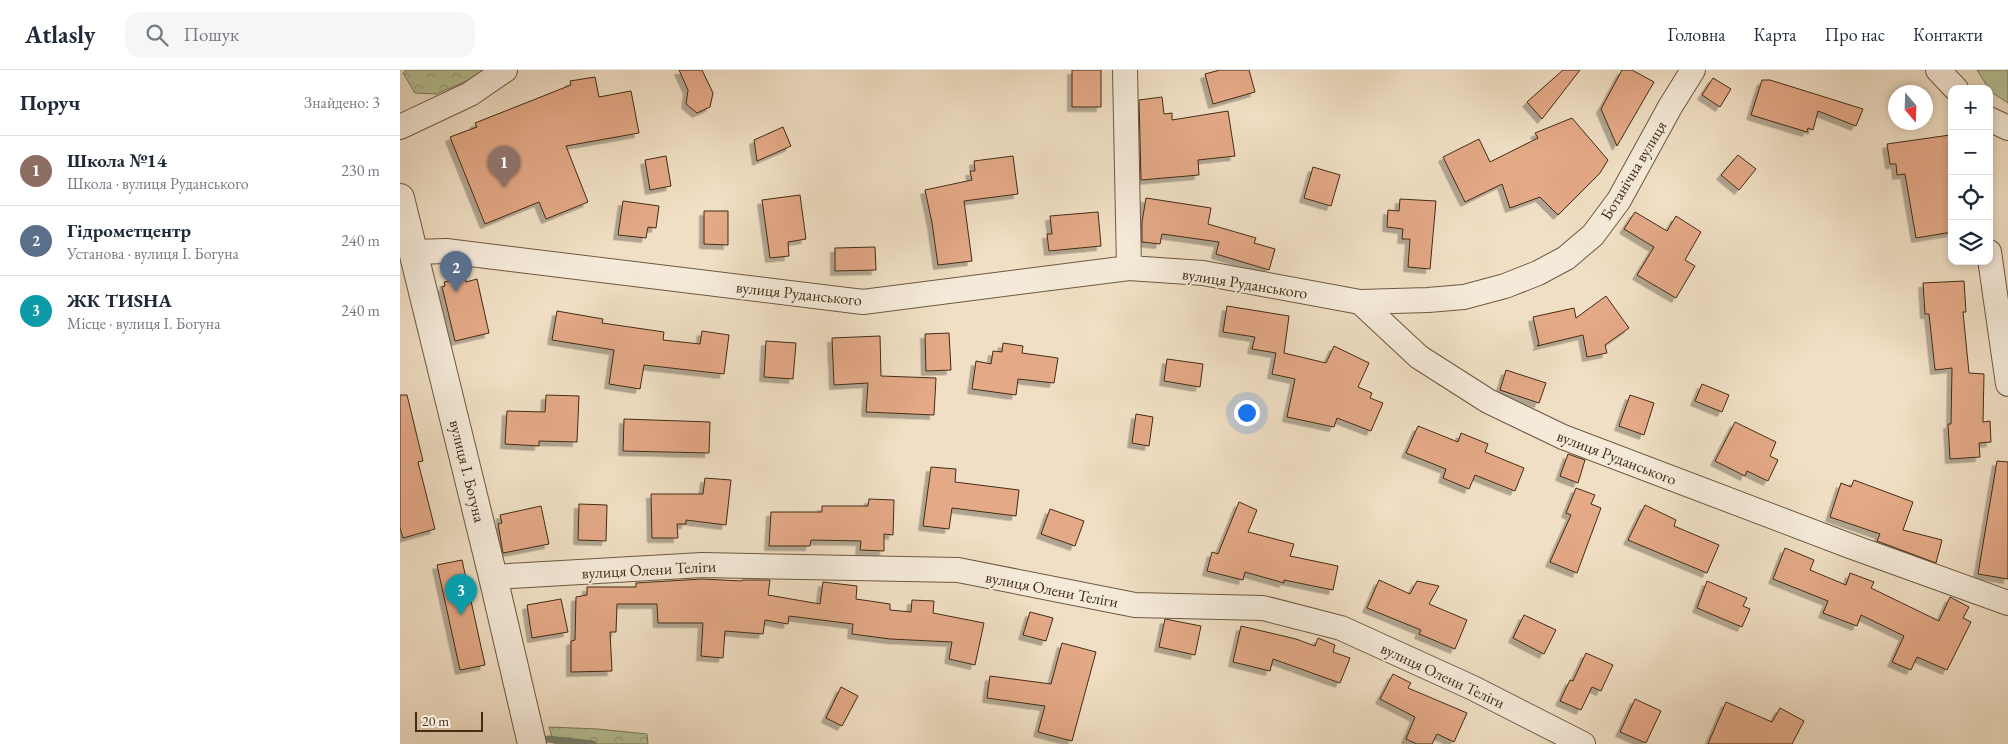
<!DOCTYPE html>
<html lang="uk">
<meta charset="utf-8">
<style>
:root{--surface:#fff;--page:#f6f6f7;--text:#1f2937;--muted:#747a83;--line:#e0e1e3;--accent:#8f2418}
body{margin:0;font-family:"EB Garamond",serif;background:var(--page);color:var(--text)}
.controls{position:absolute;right:15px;top:15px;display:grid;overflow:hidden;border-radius:10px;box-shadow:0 2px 8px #0003}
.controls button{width:45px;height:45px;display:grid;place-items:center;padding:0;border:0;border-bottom:1px solid var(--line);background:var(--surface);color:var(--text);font:25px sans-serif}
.compass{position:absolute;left:1488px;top:15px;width:45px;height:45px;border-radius:50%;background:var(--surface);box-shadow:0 2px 8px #0003;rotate:161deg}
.scale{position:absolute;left:15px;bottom:12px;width:68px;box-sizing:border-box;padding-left:5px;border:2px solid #412c14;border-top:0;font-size:14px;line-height:18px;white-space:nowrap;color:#412c14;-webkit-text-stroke:4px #f5ead9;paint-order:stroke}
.you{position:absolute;left:846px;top:342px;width:18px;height:18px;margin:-12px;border:4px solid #fff;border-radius:50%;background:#1a73e8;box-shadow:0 0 0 8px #1a73e833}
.badge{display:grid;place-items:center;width:32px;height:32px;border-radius:50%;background:var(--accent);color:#fff;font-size:16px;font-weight:700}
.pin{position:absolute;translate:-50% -41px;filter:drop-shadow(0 1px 2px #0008)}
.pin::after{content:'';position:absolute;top:26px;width:18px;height:15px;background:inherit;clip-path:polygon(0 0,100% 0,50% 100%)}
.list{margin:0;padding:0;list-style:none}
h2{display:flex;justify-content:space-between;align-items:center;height:65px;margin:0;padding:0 20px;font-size:21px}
h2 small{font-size:16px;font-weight:400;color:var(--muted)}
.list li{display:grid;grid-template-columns:32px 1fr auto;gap:15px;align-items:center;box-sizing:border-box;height:70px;padding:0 20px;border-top:1px solid var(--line)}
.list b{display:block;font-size:19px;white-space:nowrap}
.list p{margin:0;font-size:16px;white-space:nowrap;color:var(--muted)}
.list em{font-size:16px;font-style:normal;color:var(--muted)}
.icon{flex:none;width:28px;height:28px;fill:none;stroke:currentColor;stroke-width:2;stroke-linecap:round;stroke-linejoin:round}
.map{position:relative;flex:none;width:1608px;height:674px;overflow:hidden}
header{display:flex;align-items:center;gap:30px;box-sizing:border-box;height:70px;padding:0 25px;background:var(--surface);border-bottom:1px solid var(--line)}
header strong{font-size:24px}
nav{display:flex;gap:28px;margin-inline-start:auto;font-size:18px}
.search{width:350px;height:45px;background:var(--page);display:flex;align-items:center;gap:12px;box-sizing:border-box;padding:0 18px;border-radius:15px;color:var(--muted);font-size:19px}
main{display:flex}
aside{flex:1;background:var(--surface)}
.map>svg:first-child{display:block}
.green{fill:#b6c297;stroke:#7c7756}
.forest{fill:url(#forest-crowns);stroke:#7c7756}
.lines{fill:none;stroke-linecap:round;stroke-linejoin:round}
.stream{stroke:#778370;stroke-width:7}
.building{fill:#e4a987;stroke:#412c14;filter:url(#shadow)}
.minor-casing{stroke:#6d5940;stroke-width:26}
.tertiary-casing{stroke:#6d5940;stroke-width:30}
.minor{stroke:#f5ead9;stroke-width:24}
.tertiary{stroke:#f5ead9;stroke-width:28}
.labels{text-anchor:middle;stroke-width:4;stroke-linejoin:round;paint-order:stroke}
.street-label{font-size:16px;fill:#412c14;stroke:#f5ead9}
</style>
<header>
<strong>Atlasly</strong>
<div class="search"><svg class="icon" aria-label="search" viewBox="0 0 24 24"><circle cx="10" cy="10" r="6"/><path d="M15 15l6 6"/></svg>Пошук</div>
<nav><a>Головна</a><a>Карта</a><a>Про нас</a><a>Контакти</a></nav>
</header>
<main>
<aside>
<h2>Поруч<small>Знайдено: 3</small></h2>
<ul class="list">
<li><span class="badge" style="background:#8d6e63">1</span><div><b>Школа №14</b><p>Школа · вулиця Руданського</p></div><em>230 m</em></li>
<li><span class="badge" style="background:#5c6f8a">2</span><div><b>Гідрометцентр</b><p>Установа · вулиця І. Богуна</p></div><em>240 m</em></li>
<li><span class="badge" style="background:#0f9aa8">3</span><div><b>ЖК ТИSHA</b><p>Місце · вулиця І. Богуна</p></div><em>240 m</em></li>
</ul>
</aside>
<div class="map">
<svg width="1608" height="674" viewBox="0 0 1608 674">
<defs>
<pattern id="forest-crowns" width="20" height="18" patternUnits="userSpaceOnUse" patternTransform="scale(1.25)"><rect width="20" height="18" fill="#b6c297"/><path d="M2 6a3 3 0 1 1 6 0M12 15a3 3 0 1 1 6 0" fill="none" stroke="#969e7a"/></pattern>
<filter id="shadow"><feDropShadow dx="-4.5" dy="4.5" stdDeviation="0" flood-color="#0004"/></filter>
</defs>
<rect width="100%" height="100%" fill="#f0dfc4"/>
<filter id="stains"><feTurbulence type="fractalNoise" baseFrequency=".004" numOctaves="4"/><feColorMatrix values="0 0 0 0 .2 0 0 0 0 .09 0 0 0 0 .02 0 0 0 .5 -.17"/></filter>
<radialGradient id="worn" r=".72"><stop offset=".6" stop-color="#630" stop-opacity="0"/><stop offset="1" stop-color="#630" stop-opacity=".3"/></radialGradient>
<!-- green -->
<path class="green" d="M1577,0H1608V33L1591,22Z"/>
<!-- forest -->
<path class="forest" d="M6,0H83L71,9L36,24L15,23L3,3Z
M149,657L198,659L247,664L248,674H154Z"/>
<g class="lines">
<!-- stream -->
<path class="stream" d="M148,669L193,674"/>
</g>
<!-- building -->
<path class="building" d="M279,0H302L313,23L310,37L297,43L286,34L288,20Z
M672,0H701V37H672Z
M820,0H849L855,22L813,34L805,4Z
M1163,0H1180L1142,49L1127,32Z
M1222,0H1232L1254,12L1217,76L1201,39Z
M195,7L199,27L231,21L239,63L166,76L188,132L146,149L139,132L85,154L50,67L77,57L75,53L171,15L170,11Z
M1313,8L1331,19L1320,37L1302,25Z
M1362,10H1370L1463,39L1456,56L1418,41L1413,60L1408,58L1407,62L1351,45Z
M762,27L764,44L772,43V50L828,41L835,86L798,90L799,105L741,110L739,30Z
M1172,48L1208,90L1200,103L1158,145L1140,127L1110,138L1102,114L1065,132L1043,87L1079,69L1090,92L1138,68L1135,63Z
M383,57L391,76L357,91L354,70Z
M1550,65L1552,80V162L1516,168L1505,104L1497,105L1496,94H1490L1487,74Z
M1338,85L1356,99L1339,120L1321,105Z
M266,86L271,116L250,120L245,90Z
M613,86L618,124L564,131L572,191L538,195L532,153L525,120L572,110L570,101H575L574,91Z
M913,97L940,105L931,136L904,128Z
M400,125L406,169L388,172L389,186L370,188L362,130Z
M746,128L811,138L808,154L856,168L854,173L875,179L869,200L816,184L819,172L762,164L760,174L742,172V152Z
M1000,129L1036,131L1030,199L1008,197L1010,169H1002L1003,159L987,157L988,140L999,141Z
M223,131L259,136L256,158L248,157L246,168L218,165Z
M304,141H328V175L304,174Z
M698,142L701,176L649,181L647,164H652L650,146Z
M1235,142L1267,161L1276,146L1301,162L1285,190L1295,196L1276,228L1237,205L1254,177L1224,159Z
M475,177L476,200L435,201V178Z
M65,208L66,212L77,209L89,263L55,271L42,217L45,216L44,212Z
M1564,211L1566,242H1563L1569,303L1584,304L1583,352L1590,351L1591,372L1579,373L1580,387L1550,389L1548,354H1551L1552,298L1535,300L1529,244H1525L1523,213Z
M1206,226L1229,258L1205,275L1207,283L1187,287L1183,265L1137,276L1139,274L1133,247L1174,238L1176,248Z
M827,236L889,246L884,283L926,293L934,276L969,293L958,317L972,323L970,328L983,333L971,361L937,348L934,357L887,347L895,309L872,304L876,283L852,279L855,267L823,262Z
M157,241L203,249L202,253L264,262L263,270L300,274L302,261L329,265L324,304L244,295L240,319L209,314L214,280L152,270Z
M549,263L551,300L526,301L525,264Z
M480,266L481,306L536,308L534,345L466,342L468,313L434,315L432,268Z
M366,271L396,273L393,309L364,307Z
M603,273L623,276L622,283L658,288L654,313L618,309L616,325L572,319L576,291L591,294L593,281L602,282Z
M767,289L803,294L800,317L764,311Z
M1106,300L1146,313L1139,333L1100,320Z
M1302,314L1329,325L1322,342L1295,331Z
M0,325H7L23,391L18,392L35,459L3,468L0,458Z
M146,325L179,326L177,372L139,371V376L105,374L107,341L145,342Z
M1230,325L1254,333L1244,365L1219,356Z
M736,344L753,347L749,376L732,373Z
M224,349L310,352L309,383L223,381Z
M1335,352L1376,372L1370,386L1378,390L1368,411L1347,401L1345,406L1315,391Z
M1018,356L1058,372L1061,363L1088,374L1085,382L1124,398L1115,421L1075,405L1069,419L1043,408L1046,399L1006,383Z
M1168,384L1185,390L1178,413L1160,406Z
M1597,391L1608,392V509L1578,504Z
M531,397L556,399L555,412L619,420L616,446L552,438L549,459L523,456Z
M305,408L331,410L326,455L286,450V454H277L278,468H252L251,424H303Z
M1454,410L1513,432L1503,460L1542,470L1536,493L1477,471L1480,464L1430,447L1441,413L1451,417Z
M1176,418L1195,425L1191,434L1201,438L1177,503L1150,492L1171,445L1166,443Z
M469,429L494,430L493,465L484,464V481L460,480L461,471L411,470L410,476H369L371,442H422V436H468Z
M839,432L857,440L848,462L894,474L890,486L938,496L933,520L884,510V513L845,502L843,510L807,501L812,482L818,484Z
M179,434L207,435L206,471L178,470Z
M1245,435L1276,450L1274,456L1319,475L1307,503L1228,470Z
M141,436L149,474L103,483L98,454L102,453L100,445Z
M650,439L684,451L675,476L641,464Z
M1385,478L1414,490L1410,500L1446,515L1450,503L1474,512L1471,518L1539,551L1550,527L1569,537L1563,548L1571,552L1547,600L1517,587L1511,600L1492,592L1504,566L1461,545L1457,556L1423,543L1428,531L1373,509Z
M62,490L85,595L60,600L37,495Z
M302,509L342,511V510H370L368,525L420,534L423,512L457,516L456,529L490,534V540L511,542L512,530L534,531L533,543L584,553L575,595L549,589L552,572L490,569L452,564L453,554L389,546L388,554L365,550L363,564L325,561L323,588L301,586L303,553H258L257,534H217L216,562H210L212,601L171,602V571L175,570L176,527L187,525V517H236V513Z
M979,510L1010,524L1017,511L1039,516L1029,534L1067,550L1055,579L1019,564L1021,560L967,538Z
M1307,511L1347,528L1343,536L1350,539L1342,557L1297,538Z
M161,529L168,562L132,568L127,535Z
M630,542L653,548L646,571L623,565Z
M1124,545L1156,560L1144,584L1113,568Z
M765,549L801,556L795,585L759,577Z
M841,556L896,569L915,576L918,568L935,575L933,582L950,588L940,613L873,589L870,601L833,592Z
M662,573L696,582L672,671L638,662L645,636L587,628L590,606L651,614Z
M1186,583L1213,595L1201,621L1192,617L1181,640L1160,631L1170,610L1173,611Z
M993,604L1011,613L1008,618L1067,643L1054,672L1037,664L1032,674H1017L1006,669L1015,647L980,629Z
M441,617L458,626L442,656L426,648Z
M1235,629L1261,641L1246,673L1220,662Z
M1326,632L1372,652L1380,638L1404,651L1392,674H1308Z"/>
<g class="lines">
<defs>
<path id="minor" d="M725,0L729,198
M1538,0L1556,19
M1589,49L1608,58
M0,57L70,24L105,0
M15,182L46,181L463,232L729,198L803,203L960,232L1028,230L1064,227L1105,216L1138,203L1166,188L1193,165L1219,130L1270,37L1293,0
M1589,182L1608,314
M960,232L1019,287L1088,331L1163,367L1450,476L1608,533
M93,507L302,495L558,500L735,535L863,538L941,558L1073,618L1183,674"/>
<path id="tertiary" d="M0,128L93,507L132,674"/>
</defs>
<!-- minor casing -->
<use href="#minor" class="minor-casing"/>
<!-- tertiary casing -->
<use href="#tertiary" class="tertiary-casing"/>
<!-- minor -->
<use href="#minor" class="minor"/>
<!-- tertiary -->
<use href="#tertiary" class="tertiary"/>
</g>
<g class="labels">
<!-- street labels -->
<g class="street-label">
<text transform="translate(1233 100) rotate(-59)" y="6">Ботанічна вулиця</text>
<text transform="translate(845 213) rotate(9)" y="6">вулиця Руданського</text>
<text transform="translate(399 223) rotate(6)" y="6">вулиця Руданського</text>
<text transform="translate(1217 387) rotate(21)" y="6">вулиця Руданського</text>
<text transform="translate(68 401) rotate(76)" y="6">вулиця І. Богуна</text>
<text transform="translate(249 499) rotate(-3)" y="6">вулиця Олени Теліги</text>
<text transform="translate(652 519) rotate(11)" y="6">вулиця Олени Теліги</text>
<text transform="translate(1043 605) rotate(25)" y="6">вулиця Олени Теліги</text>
</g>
</g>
<rect width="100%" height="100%" filter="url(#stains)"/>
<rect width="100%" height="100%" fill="url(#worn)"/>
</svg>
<div class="controls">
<button>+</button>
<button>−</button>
<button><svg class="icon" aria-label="locate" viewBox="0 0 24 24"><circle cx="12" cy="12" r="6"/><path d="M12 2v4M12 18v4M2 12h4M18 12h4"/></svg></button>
<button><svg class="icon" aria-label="layers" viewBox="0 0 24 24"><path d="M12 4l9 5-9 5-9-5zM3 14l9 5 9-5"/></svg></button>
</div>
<svg class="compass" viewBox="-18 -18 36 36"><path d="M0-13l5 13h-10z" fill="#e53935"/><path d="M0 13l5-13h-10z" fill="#747a83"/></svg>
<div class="scale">20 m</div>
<div class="you"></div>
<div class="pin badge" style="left:104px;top:117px;background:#8d6e63">1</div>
<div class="pin badge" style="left:56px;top:222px;background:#5c6f8a">2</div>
<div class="pin badge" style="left:61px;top:545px;background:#0f9aa8">3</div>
</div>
</main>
